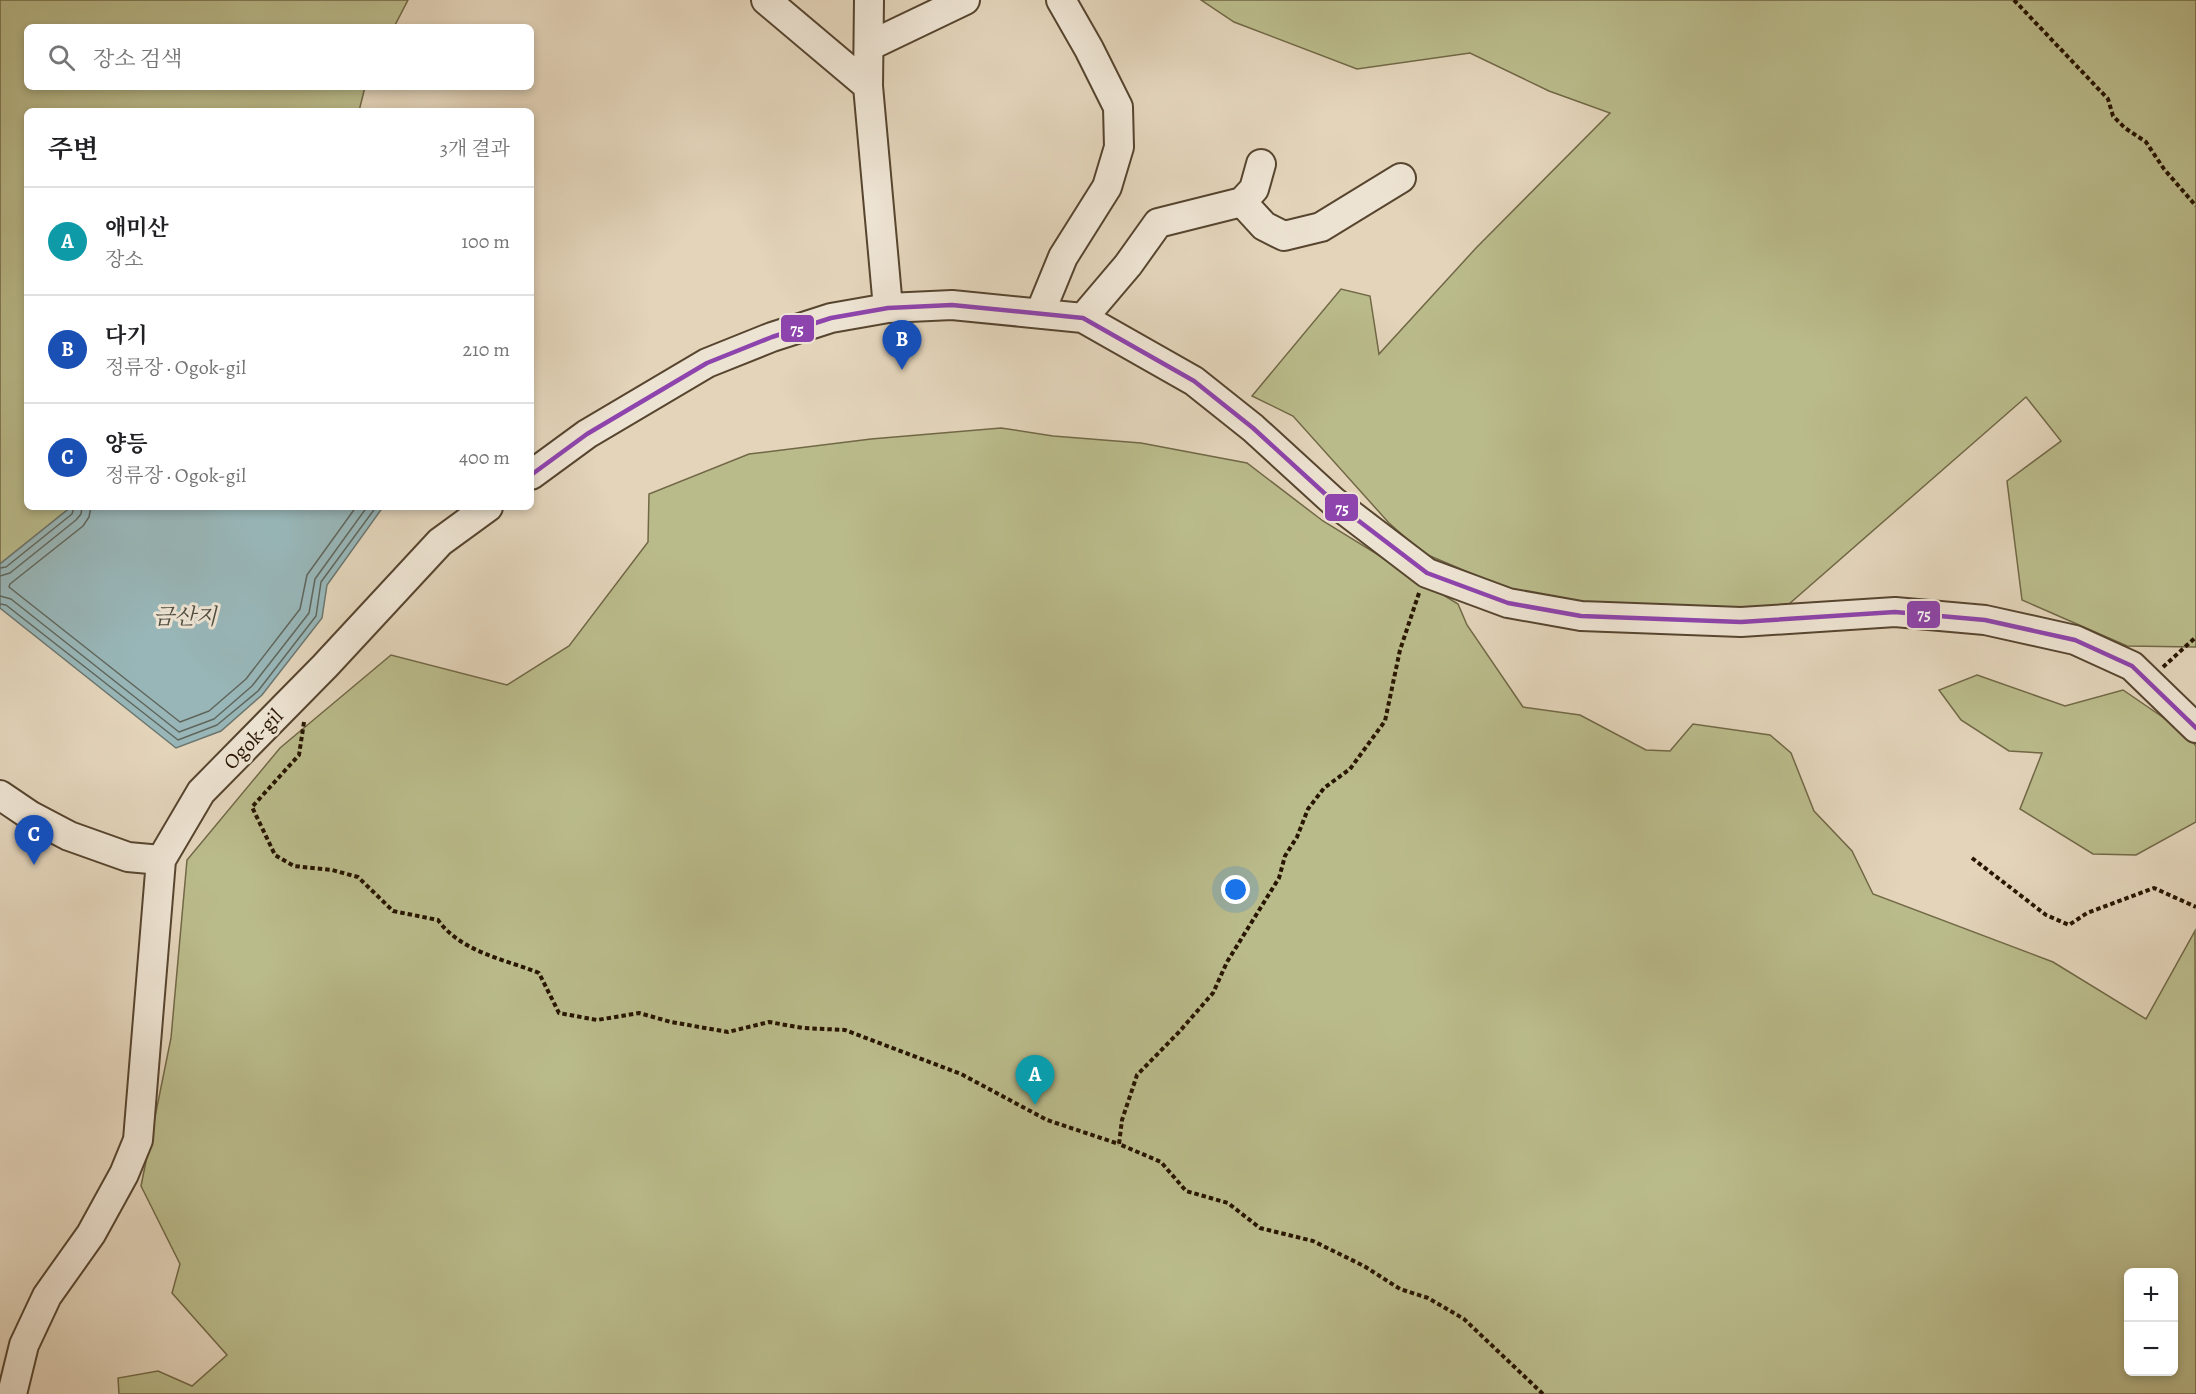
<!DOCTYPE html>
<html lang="ko">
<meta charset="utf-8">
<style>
:root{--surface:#fff;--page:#f6f6f6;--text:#202124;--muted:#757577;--line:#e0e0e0;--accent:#db2777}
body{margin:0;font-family:Alegreya,"Noto Serif KR",serif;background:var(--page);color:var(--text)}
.controls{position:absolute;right:18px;bottom:18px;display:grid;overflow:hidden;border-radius:9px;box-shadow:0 3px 9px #0003}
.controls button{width:54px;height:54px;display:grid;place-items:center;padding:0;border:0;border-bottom:2px solid var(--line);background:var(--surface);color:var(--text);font:30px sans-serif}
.you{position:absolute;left:1236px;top:890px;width:21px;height:21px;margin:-15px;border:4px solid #fff;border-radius:50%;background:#1a73e8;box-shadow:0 0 0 9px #1a73e833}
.badge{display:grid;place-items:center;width:39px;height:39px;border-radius:50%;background:var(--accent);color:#fff;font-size:20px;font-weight:700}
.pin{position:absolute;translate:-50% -50px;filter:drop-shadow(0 2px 3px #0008)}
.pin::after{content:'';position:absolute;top:32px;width:21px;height:18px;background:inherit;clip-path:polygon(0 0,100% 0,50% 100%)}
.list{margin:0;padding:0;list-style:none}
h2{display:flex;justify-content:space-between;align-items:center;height:78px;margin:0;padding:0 24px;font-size:26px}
h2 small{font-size:20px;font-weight:400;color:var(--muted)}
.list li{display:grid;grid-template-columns:39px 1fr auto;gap:18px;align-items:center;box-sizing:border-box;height:108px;padding:0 24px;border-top:2px solid var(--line)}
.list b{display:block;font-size:22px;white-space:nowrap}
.list p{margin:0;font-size:20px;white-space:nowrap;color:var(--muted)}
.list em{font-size:20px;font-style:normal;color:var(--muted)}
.icon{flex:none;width:33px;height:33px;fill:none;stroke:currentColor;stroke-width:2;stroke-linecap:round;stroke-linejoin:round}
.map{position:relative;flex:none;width:2196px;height:1394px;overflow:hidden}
.search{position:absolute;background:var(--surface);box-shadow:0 3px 9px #0003;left:24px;top:24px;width:510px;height:66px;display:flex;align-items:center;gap:15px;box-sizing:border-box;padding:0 21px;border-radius:9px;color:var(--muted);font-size:22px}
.panel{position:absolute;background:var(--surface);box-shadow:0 3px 9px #0003;left:24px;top:108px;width:510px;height:402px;border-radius:9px}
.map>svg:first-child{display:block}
.green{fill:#babb8b;stroke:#716846;stroke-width:1.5;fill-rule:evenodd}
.water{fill:#98b6b8;stroke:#6b766f;stroke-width:1.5}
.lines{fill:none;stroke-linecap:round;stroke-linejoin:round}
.shore{stroke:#60665c;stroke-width:1.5}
.minor-casing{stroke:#57452f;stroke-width:32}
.path{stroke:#281501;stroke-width:4;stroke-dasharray:4.5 3;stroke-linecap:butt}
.minor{stroke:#ede3d2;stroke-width:28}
.bus-1-casing{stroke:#ede3d2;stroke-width:9}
.bus-1{stroke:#8e44ad;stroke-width:4.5}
.labels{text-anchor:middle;stroke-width:6;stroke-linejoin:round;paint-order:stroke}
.street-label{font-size:21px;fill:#281501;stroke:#ede3d2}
.water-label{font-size:22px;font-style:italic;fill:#4f4d41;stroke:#ede3d2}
.line-badge{stroke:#ede3d2;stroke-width:2}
.badge-label{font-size:16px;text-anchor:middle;font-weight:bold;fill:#fff}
</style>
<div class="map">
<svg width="2196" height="1394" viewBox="0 0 2196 1394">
<rect width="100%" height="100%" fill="#e3d4ba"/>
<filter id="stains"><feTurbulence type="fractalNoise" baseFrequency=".00333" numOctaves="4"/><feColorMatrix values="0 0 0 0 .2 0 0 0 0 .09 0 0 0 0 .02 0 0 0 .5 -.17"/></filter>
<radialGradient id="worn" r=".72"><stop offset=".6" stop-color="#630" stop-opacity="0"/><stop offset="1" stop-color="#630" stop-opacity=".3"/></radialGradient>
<!-- green -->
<path class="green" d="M0,0H408L394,27H27V87H365L359,111H27V507H71L0,564Z
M1201,0H2196V647L2127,646L2022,600L2007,481L2061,441L2026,397L1781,611L1599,606L1515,592L1423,553L1389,523L1293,416L1252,396L1341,289L1370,296L1379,354L1476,248L1610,113L1549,91L1470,53L1357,69L1234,22Z
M1001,428L1053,436L1141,443L1247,463L1323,521L1458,604L1467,625L1523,707L1580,715L1646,750L1670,751L1693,724L1770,735L1791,753L1814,811L1852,851L1873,894L2053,962L2146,1019L2195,931L2196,1394H119L118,1378L158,1371L192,1386L227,1355L172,1293L180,1264L141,1186L171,1038L187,860L280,748L391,655L507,685L569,646L648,542L649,494L749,454L871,439ZM2128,1272H2174V1372H2128Z
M1977,675L2065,706L2123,690L2183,731L2196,746V822L2136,855L2093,854L2020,809L2042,753L2009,751L1961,720L1939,690Z"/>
<!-- water -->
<path class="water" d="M71,507H383L327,585L322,618L262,695L221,731L176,748L0,608V564Z"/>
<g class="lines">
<!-- shore -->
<path class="shore" d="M91,507L89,517L83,526L10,584L9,587L180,722L209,711L246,679L300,609L307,575L356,507
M0,568L6,567L72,514L74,507
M0,576L10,573L76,520L81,514L82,507
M0,596L11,599L179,732L214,719L252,686L309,613L315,579L367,507
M0,604L6,605L178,740L217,725L258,691L316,616L321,582L376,507"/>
<defs>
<path id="minor" d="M766,0L868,86
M869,0L868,86L888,308
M869,46L965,0
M1242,202L1264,226L1284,236L1321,227L1401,178
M1040,313L1063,257L1107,187L1119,147L1118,107L1089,49L1061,0
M1083,318L1128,265L1158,223L1242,202L1254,189L1261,164
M531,475L587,434L707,363L772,337L831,318L888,308L952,305L1083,318L1194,381L1253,428L1334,502L1427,573L1508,603L1581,616L1741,622L1895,612L1985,620L2075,640L2132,666L2196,728
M0,795L31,816L69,836L128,857L161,860L201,792L325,666L440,542L488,507
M12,1394L24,1345L47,1296L91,1234L124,1174L138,1140L161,860"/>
</defs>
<!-- minor casing -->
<use href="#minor" class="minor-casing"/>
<!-- path -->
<path class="path" d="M2014,0L2108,99L2113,116L2125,128L2146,142L2164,169L2196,206
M1419,593L1400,650L1385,721L1350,769L1324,788L1308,809L1297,837L1285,856L1279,878L1227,962L1213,993L1179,1032L1137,1075L1122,1120L1119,1144L1161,1162L1186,1191L1228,1203L1260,1228L1313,1241L1364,1266L1400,1289L1428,1298L1464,1319L1543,1394
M2163,667L2196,637
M304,722L299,755L252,807L275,855L294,866L332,870L358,877L393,911L438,920C461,952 504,959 539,973L559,1013L597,1020L639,1013L671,1022L728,1032L769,1022L803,1028L845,1030L961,1074L1047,1120L1119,1144
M1972,858L2046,915L2069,925L2087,913L2154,888L2196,907"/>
<!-- minor -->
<use href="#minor" class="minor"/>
<defs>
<path id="bus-1" d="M531,475L587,434L707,363L772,337L831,318L888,308L952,305L1083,318L1194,381L1253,428L1334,502L1427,573L1508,603L1581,616L1741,622L1895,612L1985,620L2075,640L2132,666L2196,728"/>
</defs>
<!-- bus-1 casing -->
<use href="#bus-1" class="bus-1-casing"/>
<!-- bus-1 -->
<use href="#bus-1" class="bus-1"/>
</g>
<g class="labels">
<!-- street labels -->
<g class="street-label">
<text transform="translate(253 739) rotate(-46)" y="7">Ogok-gil</text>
</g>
<!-- water labels -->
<g class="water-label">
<text x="185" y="624">금산지</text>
</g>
</g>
<g class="line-badge">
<rect x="780" y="314" width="35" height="29" rx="6" fill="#8e44ad"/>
<rect x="1324" y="493" width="35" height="29" rx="6" fill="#8e44ad"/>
<rect x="1906" y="600" width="35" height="29" rx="6" fill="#8e44ad"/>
</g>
<g class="badge-label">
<text x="797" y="335">75</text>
<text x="1342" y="514">75</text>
<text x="1924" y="620">75</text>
</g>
<rect width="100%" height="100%" filter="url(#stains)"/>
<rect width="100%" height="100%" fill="url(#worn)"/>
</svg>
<div class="controls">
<button>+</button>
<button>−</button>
</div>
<div class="you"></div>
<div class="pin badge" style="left:1035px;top:1105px;background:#0f9aa8">A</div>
<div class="pin badge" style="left:902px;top:370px;background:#1a4fb4">B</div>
<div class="pin badge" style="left:34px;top:865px;background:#1a4fb4">C</div>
<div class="search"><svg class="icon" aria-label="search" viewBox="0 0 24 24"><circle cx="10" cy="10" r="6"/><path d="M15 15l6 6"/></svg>장소 검색</div>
<section class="panel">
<h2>주변<small>3개 결과</small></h2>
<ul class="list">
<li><span class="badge" style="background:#0f9aa8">A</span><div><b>애미산</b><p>장소</p></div><em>100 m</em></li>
<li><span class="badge" style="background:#1a4fb4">B</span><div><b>다기</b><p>정류장 · Ogok-gil</p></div><em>210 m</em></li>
<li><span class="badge" style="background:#1a4fb4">C</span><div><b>양등</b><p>정류장 · Ogok-gil</p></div><em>400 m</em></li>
</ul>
</section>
</div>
